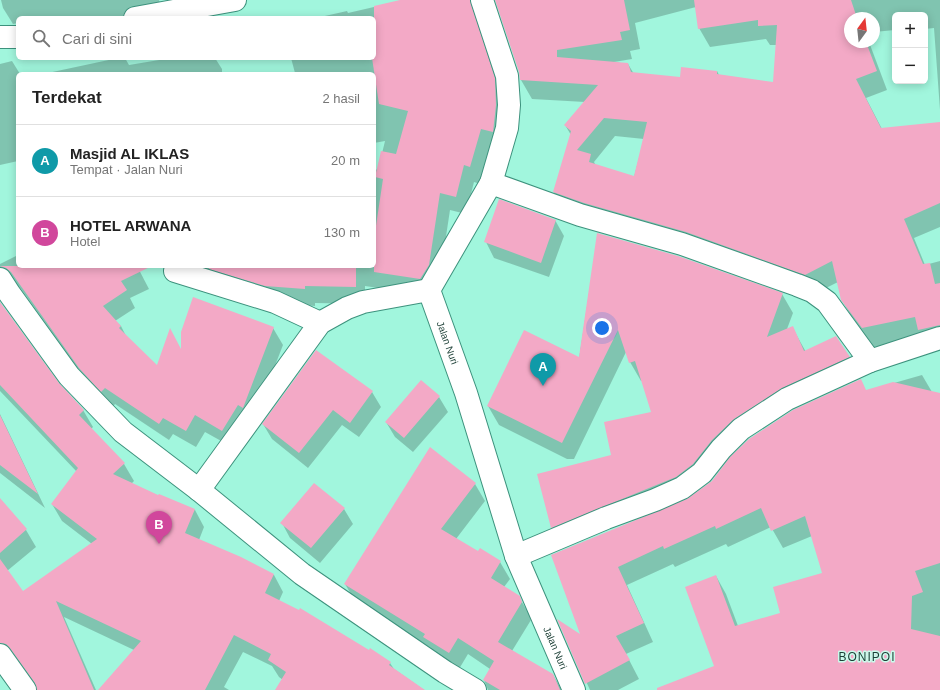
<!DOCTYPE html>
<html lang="id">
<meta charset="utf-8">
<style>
:root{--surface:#fff;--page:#f6f6f6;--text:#222;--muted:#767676;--line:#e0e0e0;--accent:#b32d71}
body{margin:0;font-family:Helvetica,sans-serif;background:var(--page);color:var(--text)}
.controls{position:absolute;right:12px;top:12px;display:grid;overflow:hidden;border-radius:6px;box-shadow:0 2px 10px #0003}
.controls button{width:36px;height:36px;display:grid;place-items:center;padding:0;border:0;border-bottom:1px solid var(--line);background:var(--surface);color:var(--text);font:20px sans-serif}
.compass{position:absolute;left:844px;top:12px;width:36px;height:36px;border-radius:50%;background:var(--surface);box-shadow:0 2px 10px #0003;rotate:15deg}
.you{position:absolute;left:602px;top:328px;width:14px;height:14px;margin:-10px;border:3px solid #fff;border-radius:50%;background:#1a73e8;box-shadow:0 0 0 6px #1a73e833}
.badge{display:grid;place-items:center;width:26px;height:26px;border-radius:50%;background:var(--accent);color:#fff;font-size:13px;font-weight:700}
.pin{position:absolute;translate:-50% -33px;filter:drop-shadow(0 1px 2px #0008)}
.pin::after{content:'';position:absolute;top:21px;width:14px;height:12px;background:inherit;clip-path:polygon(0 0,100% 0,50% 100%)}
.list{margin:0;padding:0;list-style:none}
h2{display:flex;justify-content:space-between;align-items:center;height:52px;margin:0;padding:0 16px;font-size:17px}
h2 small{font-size:13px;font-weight:400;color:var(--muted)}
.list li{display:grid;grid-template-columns:26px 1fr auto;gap:12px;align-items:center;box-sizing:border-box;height:72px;padding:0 16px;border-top:1px solid var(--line)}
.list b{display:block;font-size:15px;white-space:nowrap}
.list p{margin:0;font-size:13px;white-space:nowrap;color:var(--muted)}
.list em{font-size:13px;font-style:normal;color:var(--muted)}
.icon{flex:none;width:22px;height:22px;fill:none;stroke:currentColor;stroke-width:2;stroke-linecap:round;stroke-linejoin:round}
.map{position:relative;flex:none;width:940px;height:690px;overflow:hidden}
.search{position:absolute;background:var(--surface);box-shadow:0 2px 10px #0003;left:16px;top:16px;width:360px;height:44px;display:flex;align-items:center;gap:10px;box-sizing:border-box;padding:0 14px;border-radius:6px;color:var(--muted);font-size:15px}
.panel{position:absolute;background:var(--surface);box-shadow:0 2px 10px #0003;left:16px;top:72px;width:360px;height:196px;border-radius:6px}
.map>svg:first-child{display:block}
.shadow{fill:#0003;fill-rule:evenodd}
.building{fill:#f3a9c6;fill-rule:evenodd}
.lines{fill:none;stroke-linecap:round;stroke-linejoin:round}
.minor-casing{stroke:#3d927d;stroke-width:24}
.minor{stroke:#fff;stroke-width:22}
.labels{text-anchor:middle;stroke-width:3;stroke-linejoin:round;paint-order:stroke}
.street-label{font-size:10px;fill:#1c3f36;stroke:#cbfbec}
.quarter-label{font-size:12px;letter-spacing:1px;fill:#1c3f36;stroke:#cbfbec}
</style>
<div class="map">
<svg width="940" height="690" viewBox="0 0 940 690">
<rect width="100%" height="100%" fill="#a1f6dd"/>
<!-- shadow -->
<path class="shadow" d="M1,0H159L162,10L131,18H18V23L13,24L3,8Z
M404,0H475L504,97L506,123L480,184L474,182L466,214L450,210L439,283L431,296L365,286V304L315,303V306L275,303L188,266H374V169L378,170L385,141L374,143V74H288L295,73L291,58H374V18H316L347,11L348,13Z
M508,0H940V110L934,28L925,29V15H895V30L874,32V18H850V42H869L887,90L866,98L882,129L940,123V227L914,238L925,265L940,261V346L923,336L874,347L853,319L842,300L838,282L816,293L565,211L554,192L571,135L565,125L585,102L532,99L521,80ZM696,7L699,28L710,47L766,39L770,45H777L774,83L719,75L717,71L681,78L634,74L628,64L614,62L632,59L630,51L640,49L635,23ZM615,136L644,139L634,177L596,166L594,162Z
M118,58H125L129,65L171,58H215L222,69V74H43Z
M12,61L20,74H18V161L0,165V64Z
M555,220L564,236L549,277L494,258L486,242Z
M598,234L782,294L793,313L787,329L792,327L806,352L849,357L860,376L793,406L745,437L723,459L563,546L552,527L613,456L653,412L642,381H641L630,362L626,352L574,459H567L499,425L488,406L579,359Z
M18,255V266H137L149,289L130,298L135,308L115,321L121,326L127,338L158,367L182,351L273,328L283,345L252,425L232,447L205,432L196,447L173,434L169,440L115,404L112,408L89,385L21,289L17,285L0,288V264Z
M0,304L58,384L83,410L93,427L91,429L124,464L134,481L131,484L159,496L195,510L204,527L199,540L241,558L274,575L283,592L279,601L390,663L394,669L424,690H277L283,680L279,677L272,666L243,652L224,687L229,690H99L134,650L64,617L96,690H38L21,665L16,660H12L0,639V499L26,530L36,547L7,571L23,593L92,544L62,521L52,504L77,472L0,391Z
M316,352L372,392L381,407L359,437L342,425L308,468L272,439L263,424Z
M922,375L932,392L940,394V690H677L715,667L716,576L726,594L738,626L782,614L823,573L812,536L783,548L771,527L728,547L726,544L675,567L673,564L627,585L653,642L626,654L639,679L618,690H590L559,622L582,636L552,555L688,500L866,391Z
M439,397L448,412L413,452L395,437L386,422Z
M0,414L45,508L0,473Z
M430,449L475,484L485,501L456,539L478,552L500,562L510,579L504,587L519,597L529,614L531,620L512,651L553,675L562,690H488L484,680L490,669L468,654L459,669L434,654L431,648L355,601L345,584Z
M344,509L353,524L320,563L290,538L282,523Z"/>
<!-- building -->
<path class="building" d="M400,0H470L495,78L496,105L493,132L481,129L470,167L464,165L456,197L440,193L429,265L420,279L374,272V239L383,179L375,177L381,151L396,154L408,111L379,104L372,58H374V6Z
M495,0H624L630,30L620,32L622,40L557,50V57L628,63L631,72L680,77L681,67L717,71V74L773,82L777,25L758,26V20L698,29L694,0H851L857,18H850V42H866L877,71L856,79L881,128L940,122V203L904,219L923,264L930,263L935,284L940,283V325L918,330L915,317L862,328L841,300L832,261L805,275L686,232L584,203L553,192L571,131L564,125L598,85L520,80L519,72ZM604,118L647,122L634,176L589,162L591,154L577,150Z
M499,199L556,220L541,263L484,242Z
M597,233L678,256L783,293L767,337L793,326L804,351L836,336L850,357L782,388L734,419L712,440L693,464L676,477L551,528L537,474L611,455L604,422L651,412L635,361L629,363L618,330L562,443L487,406L524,330L579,357Z
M0,266H152L121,281L127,290L103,306L121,326L119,328L157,365L170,328L181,349V332L193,297L274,327L243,408L238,405L222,431L195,415L186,431L163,418L159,424L105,388L101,392L79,368L11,272L6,268Z
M210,266H356V287L305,286V289L265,286L209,269Z
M0,302L59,383L84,410L79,415L125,463L113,474L158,495L159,494L195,509L185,533L241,557L274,574L265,593L299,610L300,608L369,650L370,648L391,662L389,665L425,690H275L286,672L268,660L271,654L234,635L205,690H98L141,641L56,601L94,690H37L35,683L10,648L6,644L0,643V559L23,591L97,539L51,504L78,468L0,385Z
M316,350L373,391L350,423L333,410L299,453L262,424Z
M861,379L866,390L893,382L940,393V563L915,571L923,592L912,596L911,629L940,636V690H657V688L714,666L685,587L716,575L735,626L780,613L773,587L822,573L805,516L771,531L761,508L716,529L715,526L664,549L663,546L618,567L644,623L616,636L630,660L585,684L557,619L580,634L551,555L687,499L712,481L730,457L749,439L793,410Z
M421,380L440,396L404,438L385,422Z
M0,415L38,494L0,465Z
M430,447L476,483L441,529L478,551L480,548L501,561L491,578L520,596L522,602L498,642L553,674L560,690H500L483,680L494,661L458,638L449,653L423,637L425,634L344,584Z
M314,483L345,508L311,548L280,523Z
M0,498L27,529L0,553Z"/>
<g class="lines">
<defs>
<g id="minor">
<path id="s1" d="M482,0L507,76L509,105L507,128L491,183L429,290L466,393L516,556L574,690"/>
<path d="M135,18L235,0"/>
<path d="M0,37H18"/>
<path d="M491,183L580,215L682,244L797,285L812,291L827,302L870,361L940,338"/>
<path d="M175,271L275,302L320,323"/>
<path d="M0,279L9,293L69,376L123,432L199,490L302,574L445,672L475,690"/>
<path d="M199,490L320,323L347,308L363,302L429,290"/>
<path d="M516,556L606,518L655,500L682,488L702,473L721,449L741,429L787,399L870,361"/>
<path d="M0,655L25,690"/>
</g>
</defs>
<!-- minor casing -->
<use href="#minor" class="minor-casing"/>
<!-- minor -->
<use href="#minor" class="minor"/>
</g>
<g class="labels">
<!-- street labels -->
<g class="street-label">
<text dy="4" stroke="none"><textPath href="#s1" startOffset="369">Jalan Nuri</textPath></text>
<text dy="4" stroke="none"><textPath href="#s1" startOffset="693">Jalan Nuri</textPath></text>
</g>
<!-- quarter labels -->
<g class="quarter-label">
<text x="867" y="661">BONIPOI</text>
</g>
</g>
</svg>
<div class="controls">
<button>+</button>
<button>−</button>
</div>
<svg class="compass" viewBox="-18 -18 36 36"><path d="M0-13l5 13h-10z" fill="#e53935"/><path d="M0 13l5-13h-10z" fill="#767676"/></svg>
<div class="you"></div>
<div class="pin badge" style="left:543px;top:386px;background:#0f9aa8">A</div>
<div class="pin badge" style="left:159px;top:544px;background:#d1479c">B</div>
<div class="search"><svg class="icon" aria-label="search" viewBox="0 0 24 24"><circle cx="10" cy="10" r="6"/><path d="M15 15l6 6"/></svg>Cari di sini</div>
<section class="panel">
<h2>Terdekat<small>2 hasil</small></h2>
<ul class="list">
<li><span class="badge" style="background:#0f9aa8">A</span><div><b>Masjid AL IKLAS</b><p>Tempat · Jalan Nuri</p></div><em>20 m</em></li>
<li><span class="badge" style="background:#d1479c">B</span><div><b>HOTEL ARWANA</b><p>Hotel</p></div><em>130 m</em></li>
</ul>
</section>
</div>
